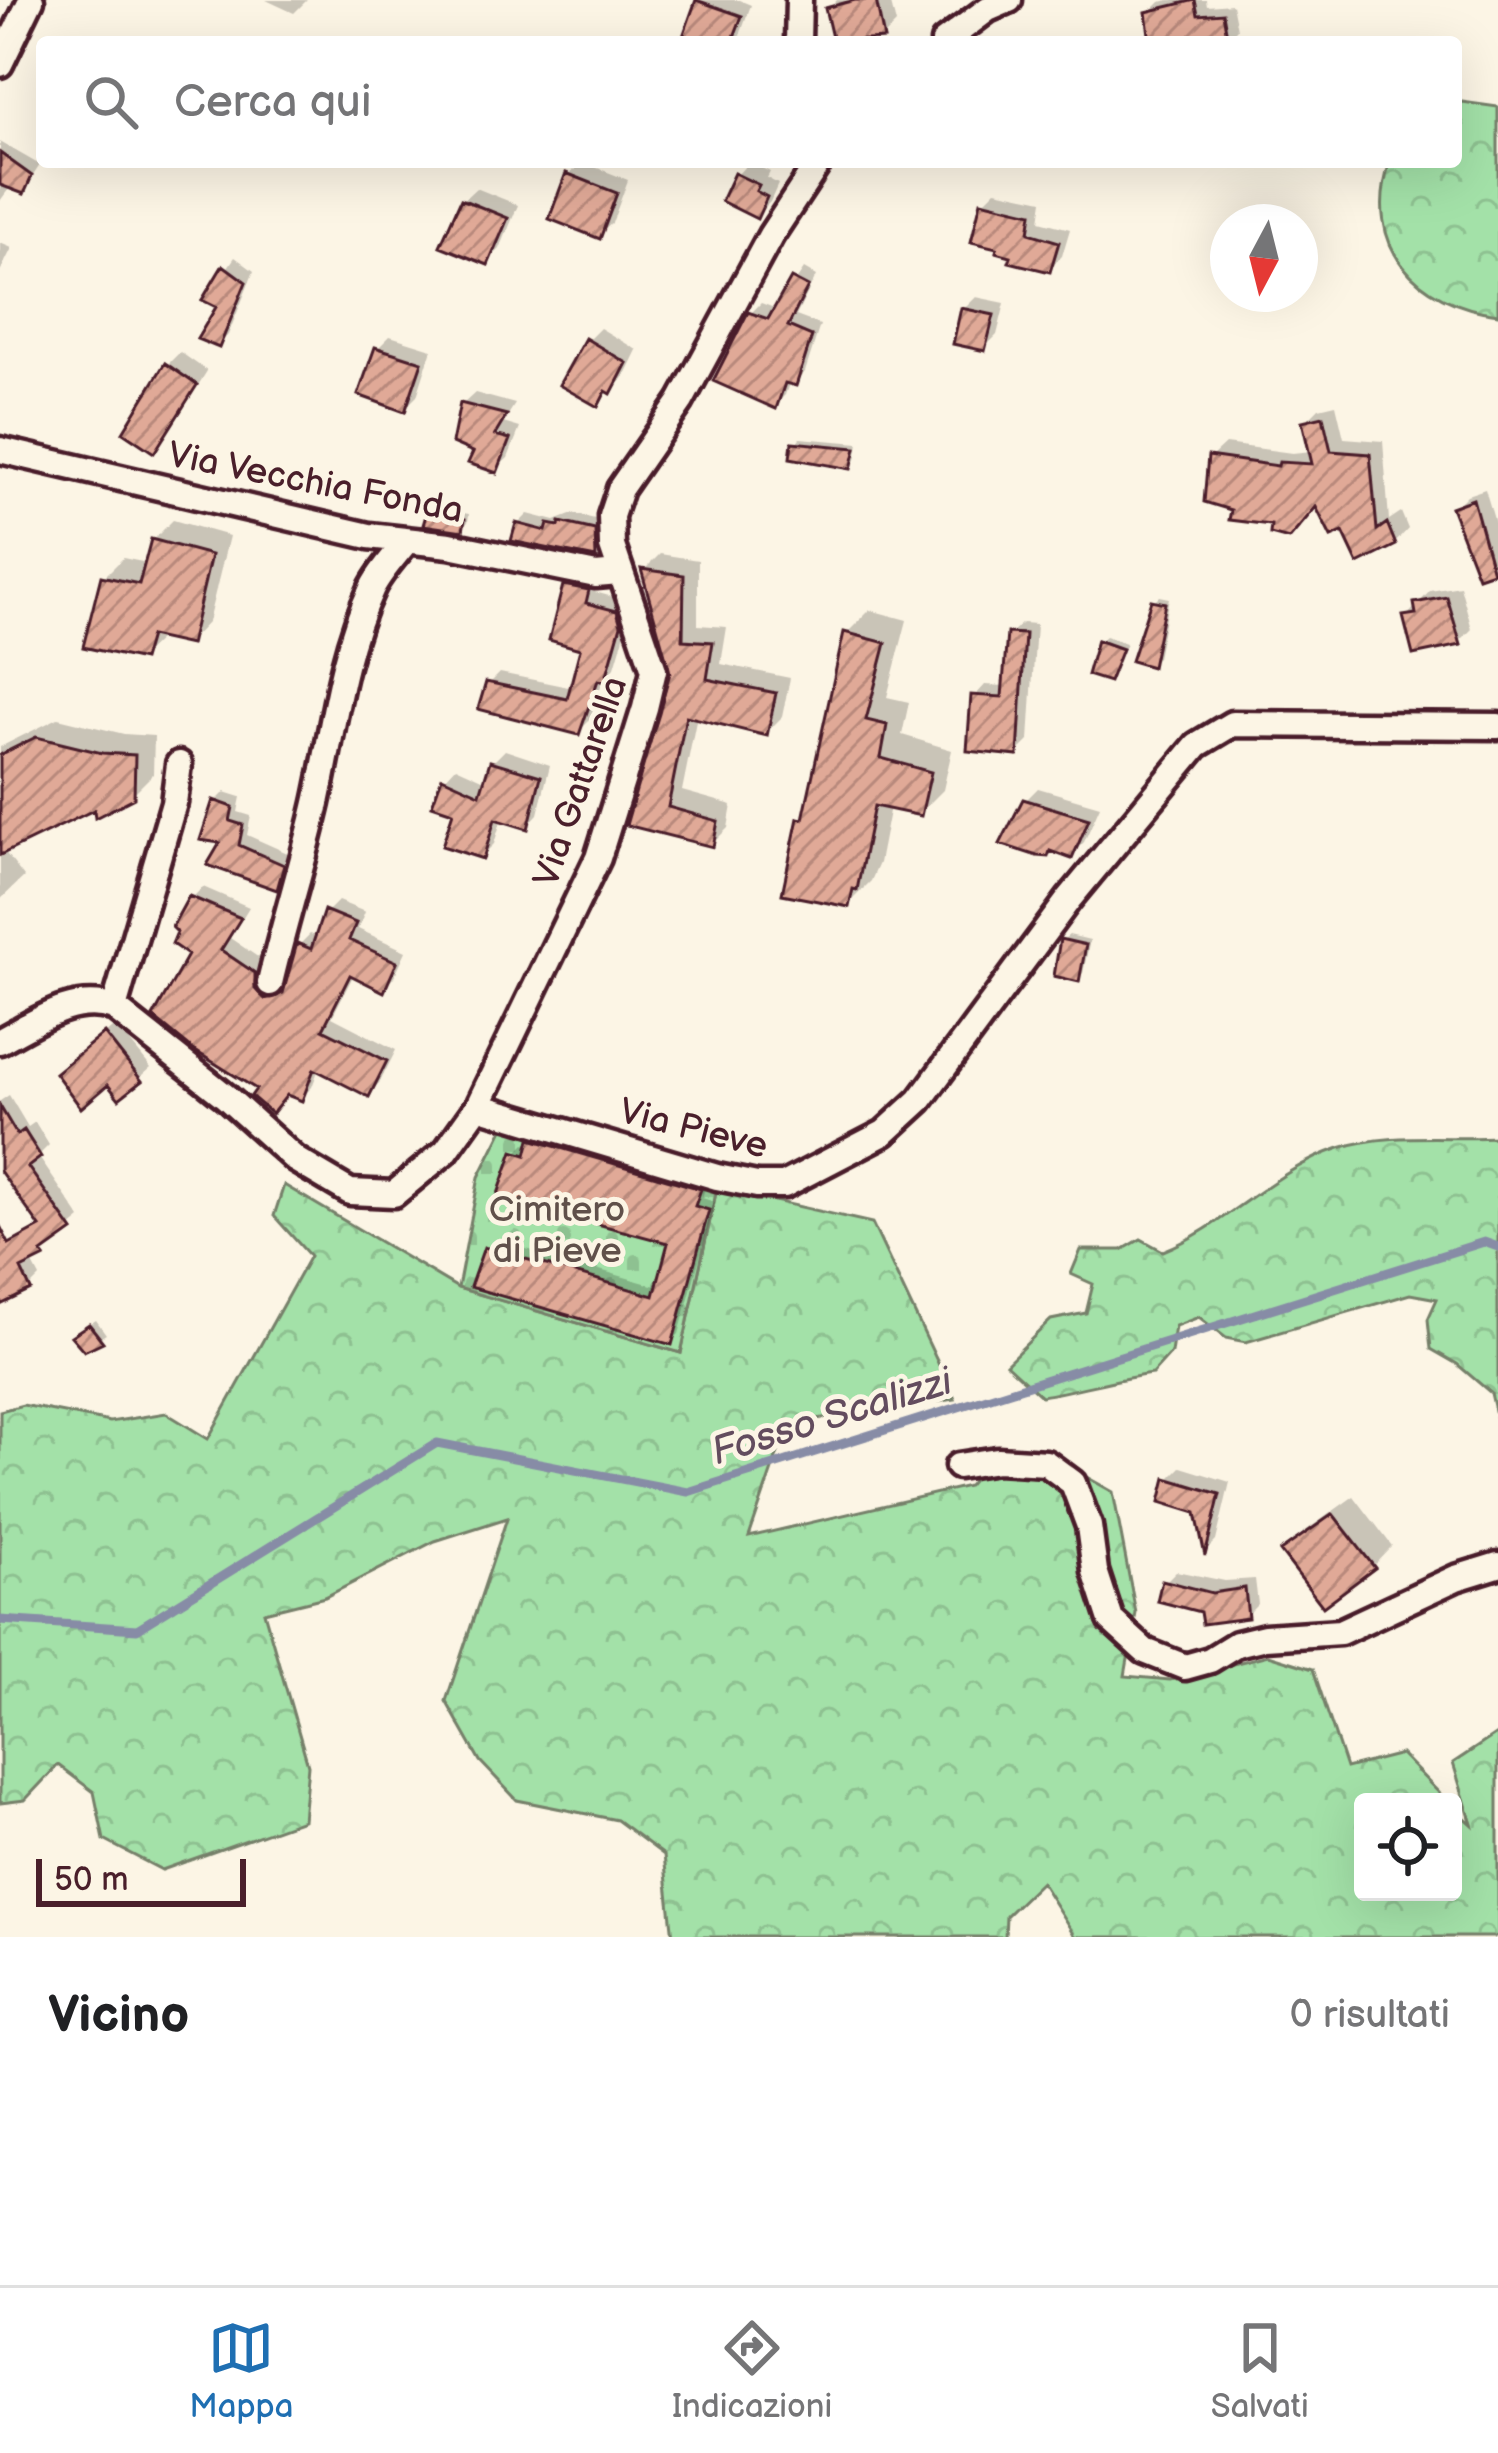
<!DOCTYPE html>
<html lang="it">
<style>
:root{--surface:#fff;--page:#f2f2f2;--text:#202124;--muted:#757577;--line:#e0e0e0;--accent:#1f6fb2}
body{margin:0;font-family:"Balsamiq Sans",sans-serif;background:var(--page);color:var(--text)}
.controls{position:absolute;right:36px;bottom:36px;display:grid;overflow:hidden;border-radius:12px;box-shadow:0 12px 48px #0002}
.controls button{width:108px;height:108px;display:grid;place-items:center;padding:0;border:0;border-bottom:3px solid var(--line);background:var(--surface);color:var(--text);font:60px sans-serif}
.compass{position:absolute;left:1210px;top:204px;width:108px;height:108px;border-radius:50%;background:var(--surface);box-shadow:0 12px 48px #0002;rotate:187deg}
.scale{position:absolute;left:36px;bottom:30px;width:210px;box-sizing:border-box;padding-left:12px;border:6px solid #4a1f2b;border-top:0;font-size:33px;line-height:42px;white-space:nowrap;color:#4a1f2b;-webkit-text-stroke:9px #fcf5e5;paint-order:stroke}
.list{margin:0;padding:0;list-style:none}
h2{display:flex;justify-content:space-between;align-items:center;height:156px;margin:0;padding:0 48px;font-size:51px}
h2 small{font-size:39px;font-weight:400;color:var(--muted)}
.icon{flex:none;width:66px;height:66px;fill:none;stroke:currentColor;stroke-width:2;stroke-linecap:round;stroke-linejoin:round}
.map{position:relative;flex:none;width:1498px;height:1937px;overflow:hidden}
.search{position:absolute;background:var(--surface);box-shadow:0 12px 48px #0002;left:36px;right:36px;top:36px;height:132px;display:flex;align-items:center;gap:30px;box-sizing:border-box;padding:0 42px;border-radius:12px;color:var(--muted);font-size:45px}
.sheet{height:348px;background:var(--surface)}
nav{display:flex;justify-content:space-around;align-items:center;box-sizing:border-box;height:168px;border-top:3px solid var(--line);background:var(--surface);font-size:33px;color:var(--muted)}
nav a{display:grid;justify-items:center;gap:6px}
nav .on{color:var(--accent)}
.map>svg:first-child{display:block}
.forest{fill:url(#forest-crowns);stroke:#76806a;stroke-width:3}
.cemetery{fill:url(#cemetery-stones);stroke:#76806a;stroke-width:3}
.shadow{fill:#0003}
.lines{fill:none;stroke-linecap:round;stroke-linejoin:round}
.stream{stroke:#878ca6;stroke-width:9}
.building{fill:url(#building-hatch);stroke:#4a1f2b;stroke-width:3}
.street-casing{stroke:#4a1f2b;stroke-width:33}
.street{stroke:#fcf5e5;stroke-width:24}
.labels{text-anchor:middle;stroke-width:10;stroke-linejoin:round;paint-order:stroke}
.street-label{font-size:36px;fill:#4a1f2b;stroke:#fcf5e5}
.park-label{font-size:36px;fill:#60504a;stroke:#fcf5e5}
.water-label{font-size:39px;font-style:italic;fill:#634c5e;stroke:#fcf5e5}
</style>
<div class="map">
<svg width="1498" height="1937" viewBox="0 0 1498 1937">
<defs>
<pattern id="forest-crowns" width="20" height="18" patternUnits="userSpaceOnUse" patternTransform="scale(3)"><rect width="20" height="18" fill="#a3e1a8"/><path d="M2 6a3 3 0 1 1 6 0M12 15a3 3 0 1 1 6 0" fill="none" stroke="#8ec191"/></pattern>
<pattern id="cemetery-stones" width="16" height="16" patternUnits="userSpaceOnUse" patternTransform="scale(3)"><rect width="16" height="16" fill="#a3e1a8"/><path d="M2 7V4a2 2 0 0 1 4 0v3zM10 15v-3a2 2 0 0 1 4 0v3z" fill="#8ec191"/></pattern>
<pattern id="building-hatch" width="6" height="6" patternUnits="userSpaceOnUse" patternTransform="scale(3)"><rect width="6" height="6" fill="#e0a997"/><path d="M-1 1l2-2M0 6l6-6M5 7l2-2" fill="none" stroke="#b8897b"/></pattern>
</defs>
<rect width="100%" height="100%" fill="#fcf5e5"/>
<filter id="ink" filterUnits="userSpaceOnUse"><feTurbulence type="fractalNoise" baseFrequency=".00833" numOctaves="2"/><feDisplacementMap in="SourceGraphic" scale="24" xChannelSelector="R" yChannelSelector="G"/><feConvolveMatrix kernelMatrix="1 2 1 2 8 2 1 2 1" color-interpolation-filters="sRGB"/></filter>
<g filter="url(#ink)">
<!-- forest -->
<path class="forest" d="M1462,102L1498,107V314C1416,304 1362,246 1390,162H1456V104Z
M1498,1137V1424L1491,1393L1457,1364L1431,1349L1428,1319L1437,1299L1410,1294L1246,1342L1226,1338L1199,1317L1175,1326L1171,1353L1152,1374C1114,1379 1079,1390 1041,1396L1006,1364L1051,1320L1086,1313L1093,1284L1071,1274L1081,1250H1122L1141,1239L1163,1251C1226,1226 1273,1170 1340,1148C1388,1132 1448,1140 1498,1137Z
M284,1185L458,1288L681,1353L717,1188L872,1223L955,1399L788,1423L749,1537L968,1486L994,1454L1056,1460L1113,1492L1136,1613L1125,1676L1170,1680L1268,1655L1313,1669L1346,1768L1401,1754L1448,1802H1363V1892H1453V1807L1472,1824L1453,1763L1498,1733V1937H1080L1075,1936L1041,1882L1006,1916L1005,1937H673L664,1855L617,1820L517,1800L480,1761L446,1701L507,1518L435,1541L325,1597L264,1612L308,1765L303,1820L162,1870L104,1840L94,1792L58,1765L25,1800L0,1803V1411L23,1405L110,1422L166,1413L208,1439L310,1256L274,1216Z"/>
<!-- cemetery -->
<path class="cemetery" d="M506,1123L717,1188L681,1353L458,1288L479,1177Z"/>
<!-- shadow -->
<path class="shadow" d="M266,0H307L294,13Z
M739,0L751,5L739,38L746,42H684L700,0Z
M837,0H890L896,24L885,35L836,42L829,9Z
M1169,0H1206L1207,6L1232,4L1237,29L1227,40L1213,42H1153L1149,13L1160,2Z
M0,142L40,165L23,191L11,186L0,201Z
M582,162L628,180L612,223L599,235L569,175Z
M749,162L770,172L767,178L778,184L770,202L757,215L737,175Z
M476,188L518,205L500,249L487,262L463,200Z
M996,190L1043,200L1040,221L1070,229L1062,256L1049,269L1014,254L983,203Z
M0,243L12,248L0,272Z
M235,257L254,271L228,335L218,345L220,305L206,299Z
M804,269L816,276L796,316L820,325L805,372L795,383L790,381L785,395L775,405L750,314L761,303L777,309Z
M976,297L1005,303L997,335L984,348L963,310Z
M600,328L637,350L623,379L597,403L588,340Z
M390,336L432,349L417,396L404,409L378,348Z
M180,352L207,371L166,437L153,449L167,365Z
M475,393L515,404L503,423L520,428L508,458L496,469L477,451L463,404Z
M1336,404L1344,438L1383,441L1389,520L1401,512L1408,529L1395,543L1345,528L1318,503L1274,523L1234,508L1211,457L1225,444L1292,453L1312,451L1305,422L1319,408Z
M800,438L859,443L856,460L850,466L795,444Z
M1485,489L1498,533V563L1492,569L1454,508L1467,495Z
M435,508L469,514L468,522L462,528L429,513Z
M528,514L555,521L573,514L604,521V545L595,555L518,524Z
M173,520L229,536L208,622L189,642L163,636L142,656L104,577L123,558L147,563L153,540Z
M660,554L698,560V625L727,627L721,664L790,678L782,717L766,733L697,716L682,791L732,805L728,828L712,844L630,822L673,673L644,570Z
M577,575L598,580L595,592L627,601L631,613L615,667L603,680L589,721L578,732L489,684L500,673L573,688L584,647L566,587Z
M1460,586L1472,629L1459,642L1406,617L1430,591Z
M1159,596L1169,598L1157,658L1151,664L1154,601Z
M870,610L907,620L887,697L909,702L902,735L952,750L943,790L920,813L890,806L879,863L871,881L848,904L801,820L808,813L847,633Z
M1022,623L1036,624L1029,741L1017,753L974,697L985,685L1006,686L1010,634Z
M1105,636L1126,643L1109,679L1099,641Z
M58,718L124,734L154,736L153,774L132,795L96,806L4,851L24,877L0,900V747Z
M505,750L550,765L538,814L527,826L502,818L494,844L482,856L445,779L456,767L487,781L493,762Z
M1038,788L1100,806L1084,842L1071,855L1025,801Z
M225,792L241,797L238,812L251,816L247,835L292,855L286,877L277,887L225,840L215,802Z
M203,887L249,907L230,938L265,962L277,989L288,986L300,944L310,934L316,936L327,912L338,901L365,912L358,929L406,951L394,977L384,988L354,974L332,1017L396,1050L380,1082L369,1093L319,1068L312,1087L301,1098L260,1089L192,954V898Z
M1069,935L1090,940L1083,973L1078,978L1063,940Z
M116,1025L151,1068L120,1095L109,1081L70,1062Z
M9,1095L28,1127L35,1122L49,1145L38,1156L81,1219L31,1260L40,1277L30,1287L0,1302V1248L42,1224L0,1166V1101Z
M541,1132L707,1181L702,1198L715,1202L679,1334L671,1342L486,1249L495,1240L659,1287L672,1241L516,1153L525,1144L531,1146Z
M96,1320L106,1334L85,1347L80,1331Z
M1181,1467L1230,1482L1216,1541L1207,1550L1199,1511L1169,1479Z
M1354,1496L1392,1546L1373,1566L1284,1551L1304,1532Z
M1176,1571L1225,1581L1255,1579L1258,1604L1247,1615L1203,1610L1165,1582Z"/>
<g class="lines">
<!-- stream -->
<path class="stream" d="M0,1620L137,1629L437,1443L688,1492L1484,1242L1498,1247"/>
</g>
<!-- building -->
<path class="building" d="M696,0L742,16L732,42H681Z
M855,0H876L884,39L833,42L825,8Z
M1195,0L1198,15L1223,13L1228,42H1150L1146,12Z
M0,153L32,176L24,194L0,185Z
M566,173L617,193L600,239L549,219Z
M734,173L759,185L756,191L767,197L757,219L721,201Z
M461,199L508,218L488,265L440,246Z
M981,201L1032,213L1029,233L1059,242L1050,272L1009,262L1011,256L996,252L997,248L971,242Z
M223,265L246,282L219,348L197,339L216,307L202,300Z
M791,278L808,287L788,326L812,336L796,386L785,383L776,409L713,381L748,312L768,319Z
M961,308L994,315L985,351L953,344Z
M585,338L627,363L611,394L606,391L598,407L559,385Z
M375,347L422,362L405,412L358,395Z
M165,363L197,385L154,453L123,432Z
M460,403L507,415L495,435L510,439L497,473L468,463L473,452L452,443Z
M1323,416L1331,451L1370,454L1377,530L1387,523L1396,545L1358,564L1343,532L1331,537L1316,507L1289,539L1270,534L1271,525L1229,520L1231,510L1204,502L1208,456L1278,466L1279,462L1312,464L1302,421Z
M792,442L856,448L851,469L790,458Z
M1473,499L1493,572L1478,577L1451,507Z
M427,512L465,519L463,531L423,525Z
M560,522L595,530L596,558L511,541L516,523L546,531L548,524L559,526Z
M151,539L211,555L190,645L150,636L143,660L83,647L101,576L139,584Z
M641,569L684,575L683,640L713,642L707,679L776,693L767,736L686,716L668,807L718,821L713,847L626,825L670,673Z
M563,585L589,590L586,603L617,611L621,625L605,682L598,680L579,735L478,709L486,682L567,699L580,649L549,640Z
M1447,597L1461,645L1413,655L1403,616L1416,614L1414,603Z
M1151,600L1165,603L1152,667L1131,661Z
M844,632L886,643L866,720L887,725L881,758L931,772L921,816L874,806L857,890L853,889L849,907L782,894L798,818L803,819Z
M1007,633L1025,634L1018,756L967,751L971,695L1002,697Z
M1097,640L1122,649L1109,682L1087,675Z
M36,737L102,753L135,755L134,798L95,818L94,810L0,855V755Z
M490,761L541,776L528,829L495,819L483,859L442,846L453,812L432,805L442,777L480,794Z
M1023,799L1089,819L1072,859L1050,851L1048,857L1037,856L1000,844Z
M213,800L233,807L230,821L243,825L239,845L284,865L277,890L207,865L220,843L200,840Z
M189,896L241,918L221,950L255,973V989L265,999L283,993L297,943L311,949L324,910L356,923L349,940L397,962L384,992L350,975L323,1029L387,1061L369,1097L314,1069L302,1101L287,1095L272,1114L251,1096L256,1089L192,1049L153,1017L188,955L172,944L177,932L172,927Z
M1060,939L1086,945L1079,982L1054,976Z
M104,1033L142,1081L119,1099L108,1085L81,1108L55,1073Z
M0,1106L17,1135L24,1130L41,1157L28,1167L73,1231L42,1253L45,1257L21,1269L31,1290L0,1305V1226L9,1244L40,1227L0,1171Z
M530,1139L701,1189L695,1206L709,1210L672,1345L470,1287L484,1247L654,1296L668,1243L497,1197L513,1151L526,1155Z
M89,1324L103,1342L84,1351L71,1336Z
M1166,1478L1220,1494L1205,1556L1196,1513L1160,1502Z
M1333,1514L1375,1568L1323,1607L1280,1551Z
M1162,1580L1212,1593L1245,1588L1248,1618L1202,1624L1200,1612L1157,1601Z"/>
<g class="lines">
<defs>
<path id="street" d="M798,42L799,0
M944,42L988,9L1009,0
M0,64L31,0
M0,450L369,536L450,545L596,575L619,573
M270,983C284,923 303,864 317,803C333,731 340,656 372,588C380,572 394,557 405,543
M114,1008L174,803L179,764
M0,1041C36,1022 73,994 114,1008L225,1096L296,1160L350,1192L394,1194L446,1151L478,1106L717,1177L757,1185H784L884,1133L920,1100L1069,899L1197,745L1232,724L1498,726
M478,1106L598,858L645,708L654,670L612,546L611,516L620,489L681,401L771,235L819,162
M958,1466L997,1460L1046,1463L1073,1483L1089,1526L1095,1571L1111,1620L1145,1651L1185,1667L1210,1660L1236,1644L1265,1637L1340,1632L1456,1578L1498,1565"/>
</defs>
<!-- street casing -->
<use href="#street" class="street-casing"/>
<!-- street -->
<use href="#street" class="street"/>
</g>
</g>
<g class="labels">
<!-- street labels -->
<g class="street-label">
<text transform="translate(316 481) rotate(11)" y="13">Via Vecchia Fonda</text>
<text transform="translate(579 781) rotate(-71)" y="13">Via Gattarella</text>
<text transform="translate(694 1127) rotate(14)" y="13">Via Pieve</text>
</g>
<!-- park labels -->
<g class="park-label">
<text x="557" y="1221">Cimitero<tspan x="557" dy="41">di Pieve</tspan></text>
</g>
<!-- water labels -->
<g class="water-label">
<text transform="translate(831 1415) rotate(-17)" y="14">Fosso Scalizzi</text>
</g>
</g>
</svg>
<div class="controls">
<button><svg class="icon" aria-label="locate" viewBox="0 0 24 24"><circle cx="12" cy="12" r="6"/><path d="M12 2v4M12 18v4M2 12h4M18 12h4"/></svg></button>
</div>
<svg class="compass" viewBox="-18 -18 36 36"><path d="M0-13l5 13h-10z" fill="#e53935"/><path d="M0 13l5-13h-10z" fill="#757577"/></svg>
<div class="scale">50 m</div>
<div class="search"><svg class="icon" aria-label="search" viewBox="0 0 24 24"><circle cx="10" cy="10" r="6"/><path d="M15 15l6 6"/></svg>Cerca qui</div>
</div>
<section class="sheet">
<h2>Vicino<small>0 risultati</small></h2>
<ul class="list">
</ul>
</section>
<nav>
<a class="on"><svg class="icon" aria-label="map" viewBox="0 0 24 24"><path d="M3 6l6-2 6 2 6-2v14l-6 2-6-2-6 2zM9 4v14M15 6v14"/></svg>Mappa</a>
<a><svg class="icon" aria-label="directions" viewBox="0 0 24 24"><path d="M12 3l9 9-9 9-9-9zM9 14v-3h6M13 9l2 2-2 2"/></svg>Indicazioni</a>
<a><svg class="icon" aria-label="saved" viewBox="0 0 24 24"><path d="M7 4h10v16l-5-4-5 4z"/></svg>Salvati</a>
</nav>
